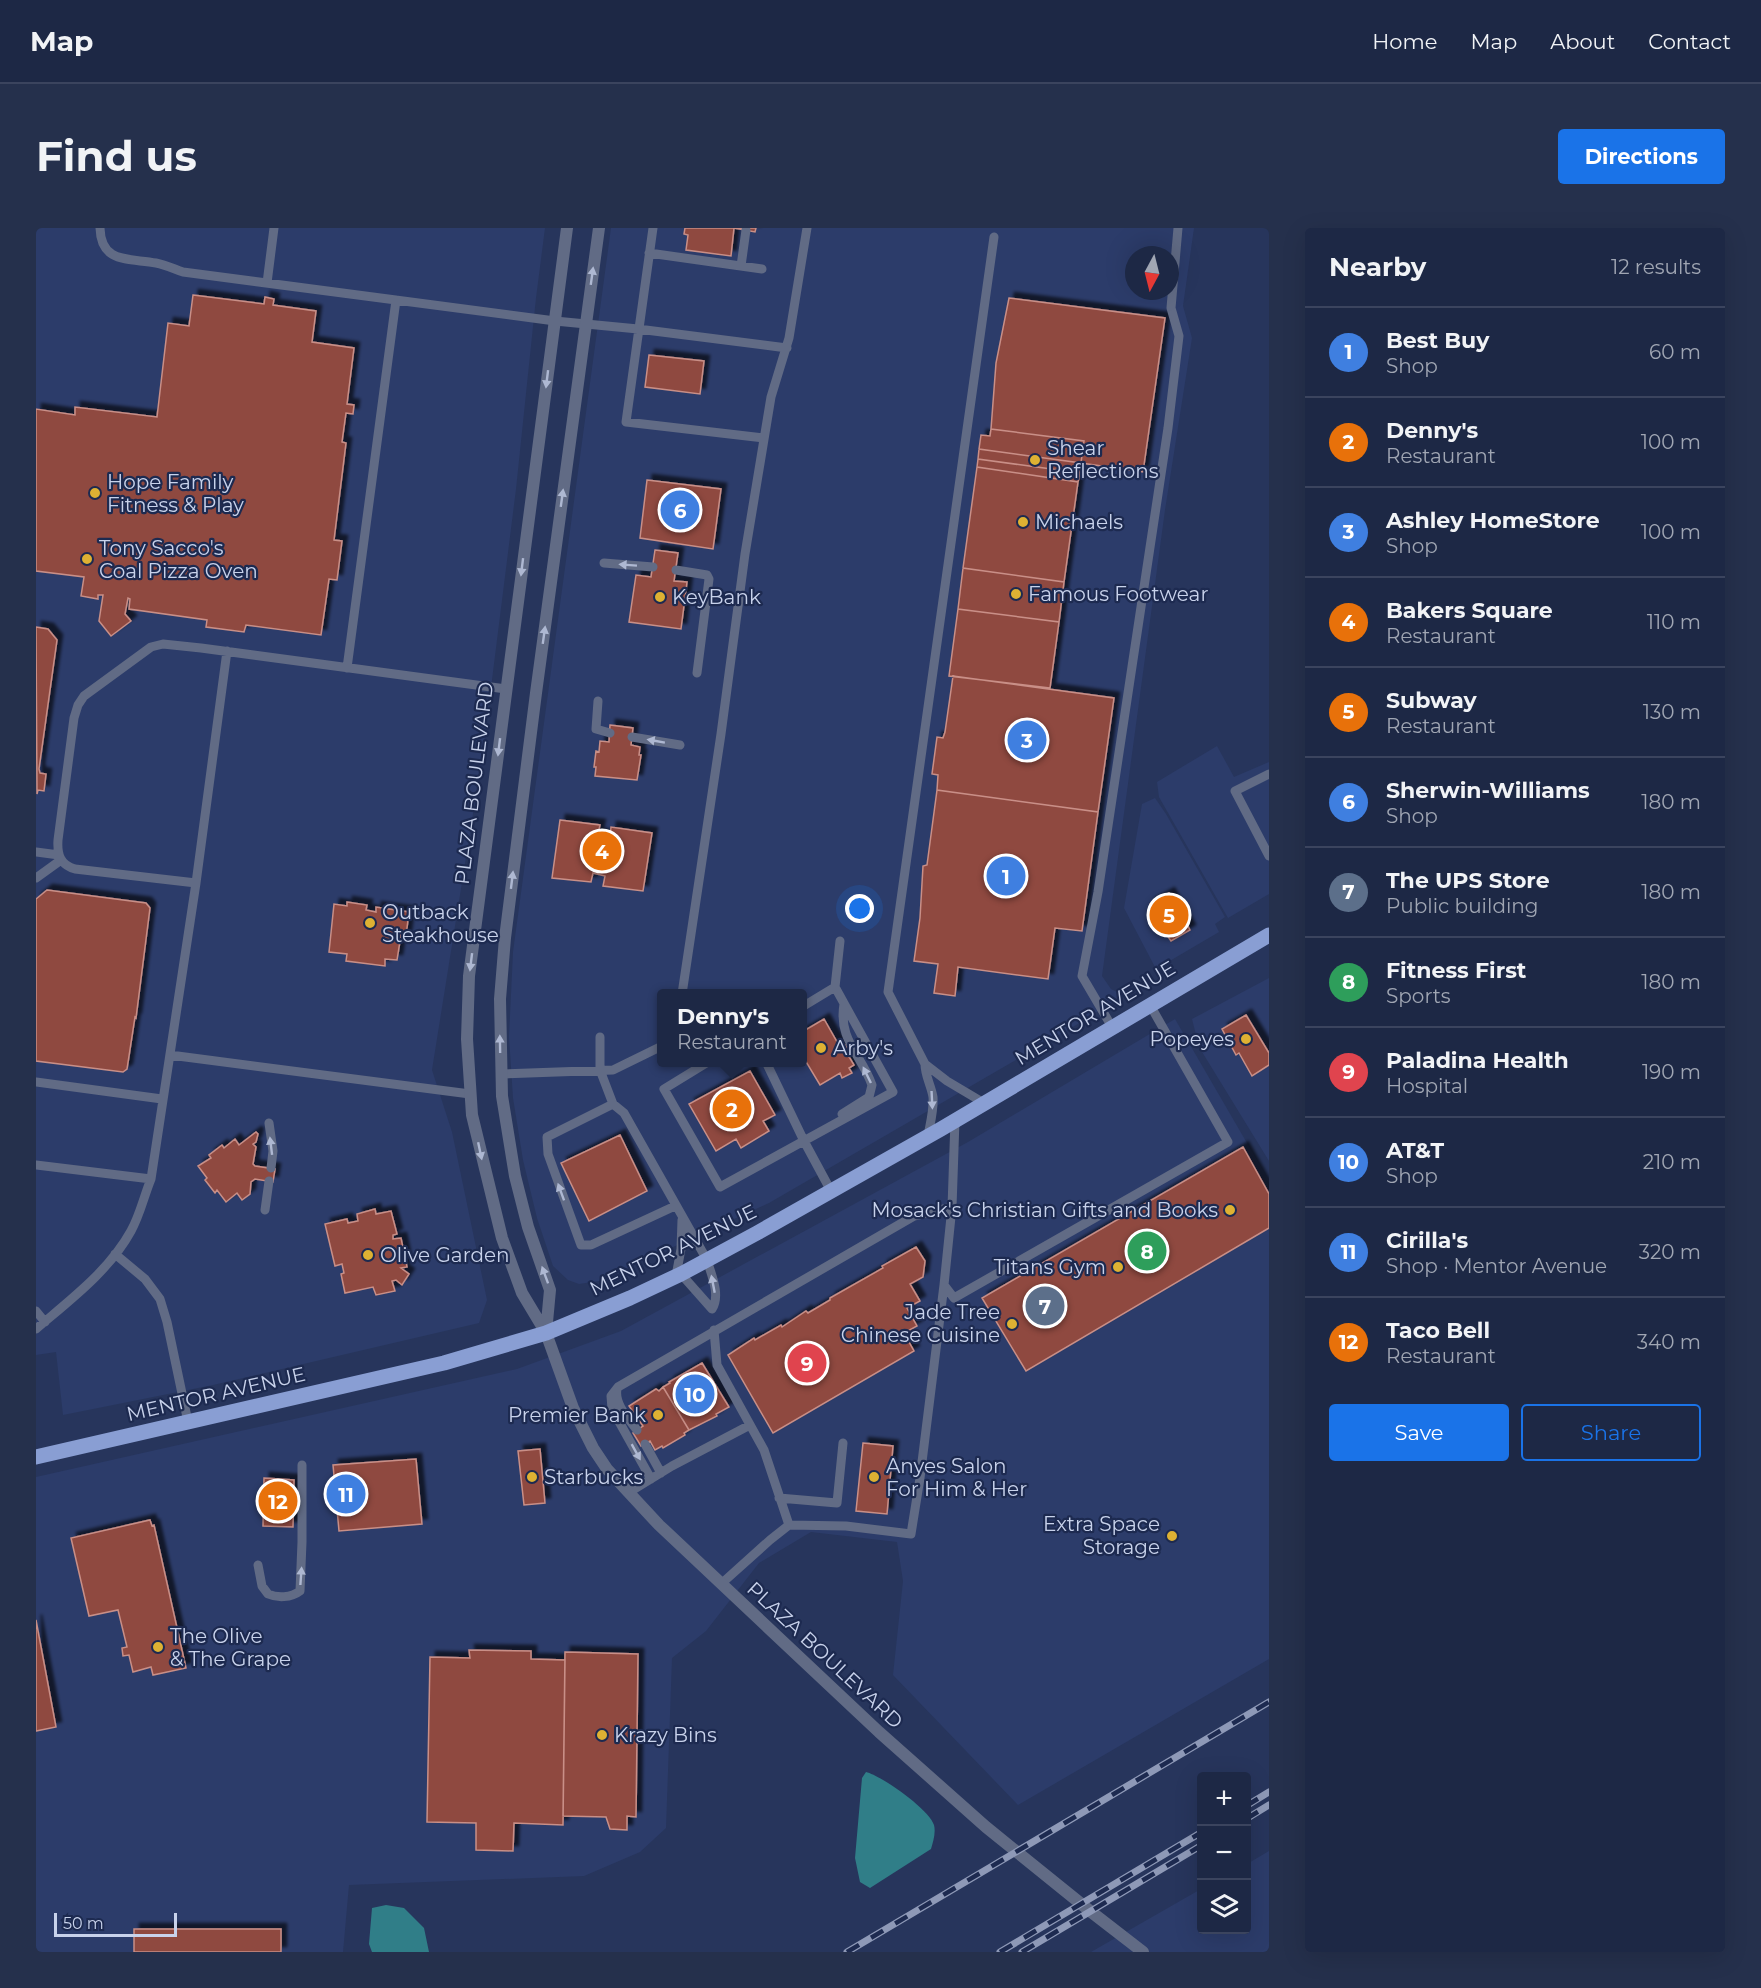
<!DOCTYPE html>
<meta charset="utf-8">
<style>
:root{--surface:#1d2845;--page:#25304c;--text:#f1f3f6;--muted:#a0a6b3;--line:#3b445e;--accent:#1a73e8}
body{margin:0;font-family:Montserrat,sans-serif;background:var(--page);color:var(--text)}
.controls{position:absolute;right:18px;bottom:18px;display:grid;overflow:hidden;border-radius:6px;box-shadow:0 6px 24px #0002}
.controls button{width:54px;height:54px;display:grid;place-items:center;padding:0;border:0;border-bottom:2px solid var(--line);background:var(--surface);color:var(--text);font:30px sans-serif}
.compass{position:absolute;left:1089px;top:18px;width:54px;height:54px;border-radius:50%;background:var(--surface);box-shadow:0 6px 24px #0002;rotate:187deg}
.scale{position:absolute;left:18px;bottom:15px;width:123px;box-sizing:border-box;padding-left:6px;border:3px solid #c8d2eb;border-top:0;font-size:16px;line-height:21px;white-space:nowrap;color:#c8d2eb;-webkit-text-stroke:4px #1d2a50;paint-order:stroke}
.you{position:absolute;left:824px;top:681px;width:21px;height:21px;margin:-15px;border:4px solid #fff;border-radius:50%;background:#1a73e8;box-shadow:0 0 0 9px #1a73e833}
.badge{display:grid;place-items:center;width:39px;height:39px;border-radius:50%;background:var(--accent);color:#fff;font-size:20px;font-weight:700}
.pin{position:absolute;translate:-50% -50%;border:3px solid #fff;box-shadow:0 2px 6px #0006}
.popup{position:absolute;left:621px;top:761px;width:150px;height:78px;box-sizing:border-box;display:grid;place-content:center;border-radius:6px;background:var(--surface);filter:drop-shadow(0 2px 4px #0005);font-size:20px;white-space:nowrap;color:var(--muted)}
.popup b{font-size:22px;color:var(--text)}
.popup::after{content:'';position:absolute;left:50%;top:100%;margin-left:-12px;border:12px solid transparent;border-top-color:var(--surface)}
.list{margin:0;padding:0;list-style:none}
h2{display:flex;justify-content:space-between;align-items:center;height:78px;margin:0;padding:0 24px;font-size:26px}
h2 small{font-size:20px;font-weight:400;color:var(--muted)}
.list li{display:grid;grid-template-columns:39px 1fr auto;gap:18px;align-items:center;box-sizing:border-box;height:90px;padding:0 24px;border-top:2px solid var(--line)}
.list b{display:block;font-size:22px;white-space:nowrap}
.list p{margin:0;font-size:20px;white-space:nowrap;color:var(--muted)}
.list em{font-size:20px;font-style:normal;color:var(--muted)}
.actions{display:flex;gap:12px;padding:18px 24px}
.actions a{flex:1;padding:14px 0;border:2px solid var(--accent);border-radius:6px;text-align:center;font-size:21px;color:var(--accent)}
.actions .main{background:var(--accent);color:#fff}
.icon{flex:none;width:33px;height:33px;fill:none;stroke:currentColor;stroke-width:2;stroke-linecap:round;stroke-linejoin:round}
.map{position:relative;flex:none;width:1233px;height:1724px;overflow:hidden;border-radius:6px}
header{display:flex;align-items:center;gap:36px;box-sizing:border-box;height:84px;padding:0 30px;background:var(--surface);border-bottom:2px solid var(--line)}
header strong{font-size:28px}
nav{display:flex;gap:33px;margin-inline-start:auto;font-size:21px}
.intro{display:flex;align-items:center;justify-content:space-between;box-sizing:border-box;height:144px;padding:0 36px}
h1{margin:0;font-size:42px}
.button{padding:15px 27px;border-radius:6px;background:var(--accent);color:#fff;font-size:21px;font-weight:700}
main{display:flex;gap:36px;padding:0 36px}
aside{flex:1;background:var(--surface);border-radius:6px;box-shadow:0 6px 24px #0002}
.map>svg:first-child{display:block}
.built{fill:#2c3c6a;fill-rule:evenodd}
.water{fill:#307e88}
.building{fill:#8f4941;stroke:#c98f87;stroke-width:1.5;filter:url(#shadow)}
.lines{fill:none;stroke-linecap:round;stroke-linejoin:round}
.service{stroke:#616b85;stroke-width:9}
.minor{stroke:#616b85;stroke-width:12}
.primary{stroke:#899ed3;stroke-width:15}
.rail-casing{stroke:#8e99b7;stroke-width:7}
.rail{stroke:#1d2a50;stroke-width:4.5;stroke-dasharray:14;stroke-linecap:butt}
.oneway{fill:#aeb8d2}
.poi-dot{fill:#deb133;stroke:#1d2a50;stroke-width:2}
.labels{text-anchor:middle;stroke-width:4.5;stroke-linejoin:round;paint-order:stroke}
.poi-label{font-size:20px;fill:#c8d2eb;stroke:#1d2a50;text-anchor:start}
.street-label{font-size:20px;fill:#c8d2eb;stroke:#1d2a50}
</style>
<header>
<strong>Map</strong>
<nav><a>Home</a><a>Map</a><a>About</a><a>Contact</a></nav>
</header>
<div class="intro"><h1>Find us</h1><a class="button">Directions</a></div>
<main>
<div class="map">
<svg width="1233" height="1724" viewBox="0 0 1233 1724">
<defs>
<filter id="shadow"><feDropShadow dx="5.5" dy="-5.5" stdDeviation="1.5" flood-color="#0009"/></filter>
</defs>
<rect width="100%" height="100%" fill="#27355c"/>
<!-- built -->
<path class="built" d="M0,0H509L500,70L480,261L447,523L396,842L416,904L451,1072L443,1095L177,1157L27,1187L20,1124L0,1127Z
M575,0H1158L1147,78L1156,110L1129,282L1066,748L1075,761L1087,767L1047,793L733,975L563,1053L543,1056L532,1052L517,1038L501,990L487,932L477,870L473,809L477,724ZM1098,27H1134V63H1098ZM626,766H766V834H626Z
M1181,518L1198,549L1233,534V666L1192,690L1123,569L1121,554Z
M1119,570L1130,586L1189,689L1179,696L1183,704L1120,741L1088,680L1106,576Z
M1233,750V933L1163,819L1156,791Z
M1139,791L1233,953V1431L982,1577L857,1447L867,1353L861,1314L775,1304L723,1335L670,1403L636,1430L630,1600L604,1624L548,1648L313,1657L307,1724H0V1249L481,1141L585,1103L932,914Z
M1233,1623V1724H1055L1165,1661L1166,1702H1210L1211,1636Z"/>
<!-- water -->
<path class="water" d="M830,1544C846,1548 894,1582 898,1597C900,1605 897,1614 895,1621L834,1660L824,1654L819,1630L826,1550Z
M350,1677L368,1680L388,1700L393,1724H336L333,1716L336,1680Z"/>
<!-- building -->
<path class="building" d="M649,0H720L719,4L698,0L695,28L650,22L652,7L648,6Z
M157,67L228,76L229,69L238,71L237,77L280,83L276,114L318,120L311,176L318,177L317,186L310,185L306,214L310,215L298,312L306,313L301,352L293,351L285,407L210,397L208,404L170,399L171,392L93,381L94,371L92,370L89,386L95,393L75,408L63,393L67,367H62V371L45,368L48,349L0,343V181L39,187V179L121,189L132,95L153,98Z
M973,70L1129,90L1107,244L1045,235L1048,213L955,201L960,135Z
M613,127L668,133L664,166L609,159Z
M955,201L1048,213L1045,235L943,221L945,207L954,208Z
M943,221L1045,235L1044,245L942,231Z
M942,231L1044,245L1042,254L941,239Z
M941,239L1042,254L1028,354L927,340Z
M611,252L685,261L677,321L604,310Z
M619,322L642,325L638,353L651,354L645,401L593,394L600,347L615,349Z
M927,340L1028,354L1023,394L922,381Z
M922,381L1023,394L1014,460L913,448Z
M0,399L12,401L21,412L3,541L4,545L10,546L8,563L2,562L1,566Z
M917,448L1078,470L1062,584L901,562L902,547L896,546L901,509L907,510L909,504Z
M574,497L597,500L595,517L604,519L603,527H605L601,552L559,548L560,539H558L560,523L563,524L564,513L573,514Z
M901,562L1062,584L1046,703L1019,700L1012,751L922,739L919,768L898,765L902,736L878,733L884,690L887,638L891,637Z
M524,592L564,597L562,606L574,609L575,599L616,605L607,663L567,658L569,648L557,645L555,654L516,650Z
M11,662L110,675L114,680L100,790L99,789L91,841L87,844L0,833V671Z
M1133,665L1154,702L1135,713L1128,703L1125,706L1118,693L1121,690L1114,676Z
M311,674L331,677L330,682L340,684V679L373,684L370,708L365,707L361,732L349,731V738L310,733L311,726L293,724L298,676L311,678Z
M1210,787L1233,825V837L1216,848L1203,825L1200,827L1186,801Z
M788,791L804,819L809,817L814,825L812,827L818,837L813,840L816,845L806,850L804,845L784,857L766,827V804Z
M714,843L739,887L727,893L733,903L705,920L700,911L680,923L653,876Z
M220,904L222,906L220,914L217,916L220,919L217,936L219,938L239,941L237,954L219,951L215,954L214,966L206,972L201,965L190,974L181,962L179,965L169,952L171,950L162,938L175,930L173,927L186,917L188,920L199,911L203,917Z
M584,907L611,963L553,993L525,935Z
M1207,919L1233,966V1000L990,1143L946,1070Z
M339,981L340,986L355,983L361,1006L357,1007V1011L365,1010L371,1039L365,1040L373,1046L366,1057L360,1052L356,1053L359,1063L340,1067L337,1059L309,1065L305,1046L308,1045L306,1036L299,1038L289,996L311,991L312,995L322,993L321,986Z
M880,1019L889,1033L887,1049L874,1056L884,1073L871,1080L881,1098L868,1105L878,1123L737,1205L692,1127L718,1110L719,1112L745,1097L746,1099L770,1083L772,1085L794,1072V1070L847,1040L846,1038Z
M666,1135L693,1179L680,1186L681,1188L653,1202L627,1159L634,1155L633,1154Z
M627,1159L653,1202L648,1205L649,1207L627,1220L626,1218L619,1222L614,1213L605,1218L597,1205L607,1198L593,1178L620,1161L623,1163Z
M827,1215L857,1218L851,1286L820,1283Z
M504,1221L509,1275L488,1277L482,1223Z
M380,1231L386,1296L303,1303L297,1237Z
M228,1250L258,1252L257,1299L227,1298Z
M114,1292L116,1298L118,1297L150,1440L117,1447L115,1439L97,1444L93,1427L87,1428L86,1420L91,1419L82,1382L53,1388L35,1310Z
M0,1392L20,1499L0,1503Z
M433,1422L495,1423V1431L529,1432L527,1597L478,1595L477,1623L440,1622V1595L391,1594L394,1429L434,1430Z
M529,1424L602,1426L600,1589L591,1588V1602L574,1601L570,1589L527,1588Z
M98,1701H245V1724H98Z"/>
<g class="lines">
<!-- service -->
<path class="service" d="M64,0C65,36 93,30 120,35C130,37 138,41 147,44L519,93L602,101L751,120
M617,0L590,194L728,210
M613,25L726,41
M705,38L710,2
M231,55L238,0
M568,335L617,339
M640,342L671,347L673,351L661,445
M191,423L160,655L39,641C24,637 21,626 22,612L38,490L42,477L48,468L115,419L127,416L165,420L470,461
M311,440L360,72
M562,473L560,501L574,505
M596,509L644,517
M1233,546L1199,563L1233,628
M0,624L23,627
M0,650L25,632
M646,766L685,506L709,326L735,169L753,110L771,0
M766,779L799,759L804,713
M1076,799L1046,748L1062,664L1132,200L1143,108L1135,80L1142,0
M564,809V842L577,876
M134,827L434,866
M672,834L628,861L684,959L857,864L799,759
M730,834L768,913L795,963
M889,836L911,853L948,875
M465,846L577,842L626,818
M0,854L126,871
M806,886L833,869L836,857C825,826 802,812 808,776
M233,895L237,923L235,940
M892,908C894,896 898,882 897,869C895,857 889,848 889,836L852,764L958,9
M0,937L115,951
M639,978L555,1017H545L512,926L511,909L577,876L588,885L671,1032C675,1046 685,1067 676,1081L645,1046
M229,982L233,953
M79,1026L109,1051L124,1071L131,1094L152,1194
M640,1048L645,1021L646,992
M908,1057L918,1070L1192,914L1114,777
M0,1083L9,1094
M0,1101C34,1072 73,1043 95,1003C104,987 108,968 115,951L160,655
M678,1102L681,1137L728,1222L753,1297
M581,1161C578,1176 593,1191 601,1202
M609,1216L625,1245
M615,1251L576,1181L575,1168L582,1159L878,988L916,979
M592,1265L636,1238L714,1197
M743,1270L801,1275L807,1215
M222,1337L226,1358L232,1366C241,1370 255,1370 264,1363L266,1314V1237
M685,1356L734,1312L753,1297L810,1298L875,1306L884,1250L908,1057L916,979L919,892"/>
<!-- minor -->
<path class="minor" d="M531,0L433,748L431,811L436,887L466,1010L486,1065L510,1105L537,1180L557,1220L571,1241L623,1297L843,1504L950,1599L1054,1683L1107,1724
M510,1105L514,1062L492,999L479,948L466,868L464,771L469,710L500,465L563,0"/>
<!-- primary -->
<path class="primary" d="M0,1229L408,1135L510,1105L594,1070L645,1046L721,1005L905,901L1233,707"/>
<defs>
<path id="rail" d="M1210,1578L1233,1564
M1210,1591L1233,1577
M811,1724L1233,1474
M964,1724L1166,1604
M986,1724L1166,1617"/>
</defs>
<!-- rail casing -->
<use href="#rail" class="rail-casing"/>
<!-- rail -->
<use href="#rail" class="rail"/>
</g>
<!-- one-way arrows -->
<defs><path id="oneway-solid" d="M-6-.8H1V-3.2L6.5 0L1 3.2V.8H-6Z" transform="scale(1.5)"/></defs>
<g class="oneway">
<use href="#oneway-solid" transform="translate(556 48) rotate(-82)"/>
<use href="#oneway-solid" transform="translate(511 151) rotate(97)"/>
<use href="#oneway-solid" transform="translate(526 270) rotate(-82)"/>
<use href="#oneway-solid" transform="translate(592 337) rotate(-176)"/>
<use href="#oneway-solid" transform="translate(486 339) rotate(97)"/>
<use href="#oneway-solid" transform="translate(508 407) rotate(-82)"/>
<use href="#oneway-solid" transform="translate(620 513) rotate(-170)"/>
<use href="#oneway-solid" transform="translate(463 519) rotate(97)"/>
<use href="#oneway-solid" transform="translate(476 652) rotate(-83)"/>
<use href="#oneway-solid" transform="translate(435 734) rotate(97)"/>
<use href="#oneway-solid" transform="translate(464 816) rotate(-91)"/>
<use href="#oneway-solid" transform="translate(831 847) rotate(-116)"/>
<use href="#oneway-solid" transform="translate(896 872) rotate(87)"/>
<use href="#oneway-solid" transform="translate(235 918) rotate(-97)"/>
<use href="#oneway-solid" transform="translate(444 923) rotate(78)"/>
<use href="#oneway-solid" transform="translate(525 964) rotate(-110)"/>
<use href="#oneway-solid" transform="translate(509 1047) rotate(-110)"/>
<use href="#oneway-solid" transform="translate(677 1056) rotate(-101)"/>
<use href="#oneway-solid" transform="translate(600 1224) rotate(61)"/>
<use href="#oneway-solid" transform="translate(265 1348) rotate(-86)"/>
</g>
<!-- markers -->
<g class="poi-dot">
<circle cx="999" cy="232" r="6"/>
<circle cx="59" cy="265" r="6"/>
<circle cx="987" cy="294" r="6"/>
<circle cx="51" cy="331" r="6"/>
<circle cx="980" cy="366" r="6"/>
<circle cx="624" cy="369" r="6"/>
<circle cx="334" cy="695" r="6"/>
<circle cx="1210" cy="811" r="6"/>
<circle cx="785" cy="820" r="6"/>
<circle cx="1194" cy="982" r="6"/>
<circle cx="332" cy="1027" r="6"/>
<circle cx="1082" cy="1039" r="6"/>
<circle cx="976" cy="1096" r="6"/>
<circle cx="622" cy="1187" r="6"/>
<circle cx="496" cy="1249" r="6"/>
<circle cx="838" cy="1249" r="6"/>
<circle cx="1136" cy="1308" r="6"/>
<circle cx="122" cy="1419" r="6"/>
<circle cx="566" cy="1507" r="6"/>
</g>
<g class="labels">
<!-- poi labels -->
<g class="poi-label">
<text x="1011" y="227">Shear<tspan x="1011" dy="23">Reflections</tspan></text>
<text x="71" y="261">Hope Family<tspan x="71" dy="23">Fitness &amp; Play</tspan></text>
<text x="999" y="301">Michaels</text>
<text x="63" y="327">Tony Sacco's<tspan x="63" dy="23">Coal Pizza Oven</tspan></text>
<text x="992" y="373">Famous Footwear</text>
<text x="636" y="376">KeyBank</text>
<text x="346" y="691">Outback<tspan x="346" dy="23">Steakhouse</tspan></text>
<text x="1198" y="818" text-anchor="end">Popeyes</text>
<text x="797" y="827">Arby's</text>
<text x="1182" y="989" text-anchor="end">Mosack's Christian Gifts and Books</text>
<text x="344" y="1034">Olive Garden</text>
<text x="1070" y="1046" text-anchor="end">Titans Gym</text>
<text x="964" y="1091" text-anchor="end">Jade Tree<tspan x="964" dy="23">Chinese Cuisine</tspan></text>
<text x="610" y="1194" text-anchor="end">Premier Bank</text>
<text x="850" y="1245">Anyes Salon<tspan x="850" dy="23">For Him &amp; Her</tspan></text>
<text x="508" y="1256">Starbucks</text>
<text x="1124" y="1303" text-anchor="end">Extra Space<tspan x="1124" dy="23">Storage</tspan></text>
<text x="134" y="1415">The Olive<tspan x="134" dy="23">&amp; The Grape</tspan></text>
<text x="578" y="1514">Krazy Bins</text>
</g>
<!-- street labels -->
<g class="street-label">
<text transform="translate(438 555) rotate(-83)" y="7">PLAZA BOULEVARD</text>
<text transform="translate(1059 785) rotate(-31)" y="7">MENTOR AVENUE</text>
<text transform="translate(637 1022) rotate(-26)" y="7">MENTOR AVENUE</text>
<text transform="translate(180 1166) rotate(-13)" y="7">MENTOR AVENUE</text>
<text transform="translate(789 1427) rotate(43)" y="7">PLAZA BOULEVARD</text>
</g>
</g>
</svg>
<div class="controls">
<button>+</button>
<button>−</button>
<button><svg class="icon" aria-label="layers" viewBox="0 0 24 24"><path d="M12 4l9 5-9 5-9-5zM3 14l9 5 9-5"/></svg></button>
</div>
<svg class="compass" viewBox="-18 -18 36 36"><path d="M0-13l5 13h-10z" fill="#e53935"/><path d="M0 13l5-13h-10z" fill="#a0a6b3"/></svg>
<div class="scale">50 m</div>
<div class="you"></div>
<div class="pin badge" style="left:970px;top:648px;background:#3f7fe0">1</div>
<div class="pin badge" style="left:696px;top:881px;background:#e8710a">2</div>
<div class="popup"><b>Denny's</b>Restaurant</div>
<div class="pin badge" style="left:991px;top:512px;background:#3f7fe0">3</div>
<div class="pin badge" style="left:566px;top:623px;background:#e8710a">4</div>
<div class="pin badge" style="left:1133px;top:687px;background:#e8710a">5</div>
<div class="pin badge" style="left:644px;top:282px;background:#3f7fe0">6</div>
<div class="pin badge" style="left:1009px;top:1078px;background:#5c6f8a">7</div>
<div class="pin badge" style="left:1111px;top:1023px;background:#2e9e5b">8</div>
<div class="pin badge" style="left:771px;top:1135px;background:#e0444e">9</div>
<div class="pin badge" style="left:659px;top:1166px;background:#3f7fe0">10</div>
<div class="pin badge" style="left:310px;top:1266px;background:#3f7fe0">11</div>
<div class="pin badge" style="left:242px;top:1273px;background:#e8710a">12</div>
</div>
<aside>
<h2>Nearby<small>12 results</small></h2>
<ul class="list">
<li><span class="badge" style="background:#3f7fe0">1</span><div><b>Best Buy</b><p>Shop</p></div><em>60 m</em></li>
<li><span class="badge" style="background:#e8710a">2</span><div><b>Denny's</b><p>Restaurant</p></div><em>100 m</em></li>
<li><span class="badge" style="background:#3f7fe0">3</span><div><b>Ashley HomeStore</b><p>Shop</p></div><em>100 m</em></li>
<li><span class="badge" style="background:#e8710a">4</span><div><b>Bakers Square</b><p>Restaurant</p></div><em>110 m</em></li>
<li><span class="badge" style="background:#e8710a">5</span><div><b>Subway</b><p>Restaurant</p></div><em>130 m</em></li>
<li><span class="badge" style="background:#3f7fe0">6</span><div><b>Sherwin-Williams</b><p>Shop</p></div><em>180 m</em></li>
<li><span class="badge" style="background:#5c6f8a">7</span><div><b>The UPS Store</b><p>Public building</p></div><em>180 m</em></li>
<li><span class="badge" style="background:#2e9e5b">8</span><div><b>Fitness First</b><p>Sports</p></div><em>180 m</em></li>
<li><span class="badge" style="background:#e0444e">9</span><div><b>Paladina Health</b><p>Hospital</p></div><em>190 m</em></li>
<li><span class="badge" style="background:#3f7fe0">10</span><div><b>AT&amp;T</b><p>Shop</p></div><em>210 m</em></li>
<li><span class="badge" style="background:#3f7fe0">11</span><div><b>Cirilla's</b><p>Shop · Mentor Avenue</p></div><em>320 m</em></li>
<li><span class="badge" style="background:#e8710a">12</span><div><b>Taco Bell</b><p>Restaurant</p></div><em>340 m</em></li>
</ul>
<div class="actions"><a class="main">Save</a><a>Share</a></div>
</aside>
</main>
